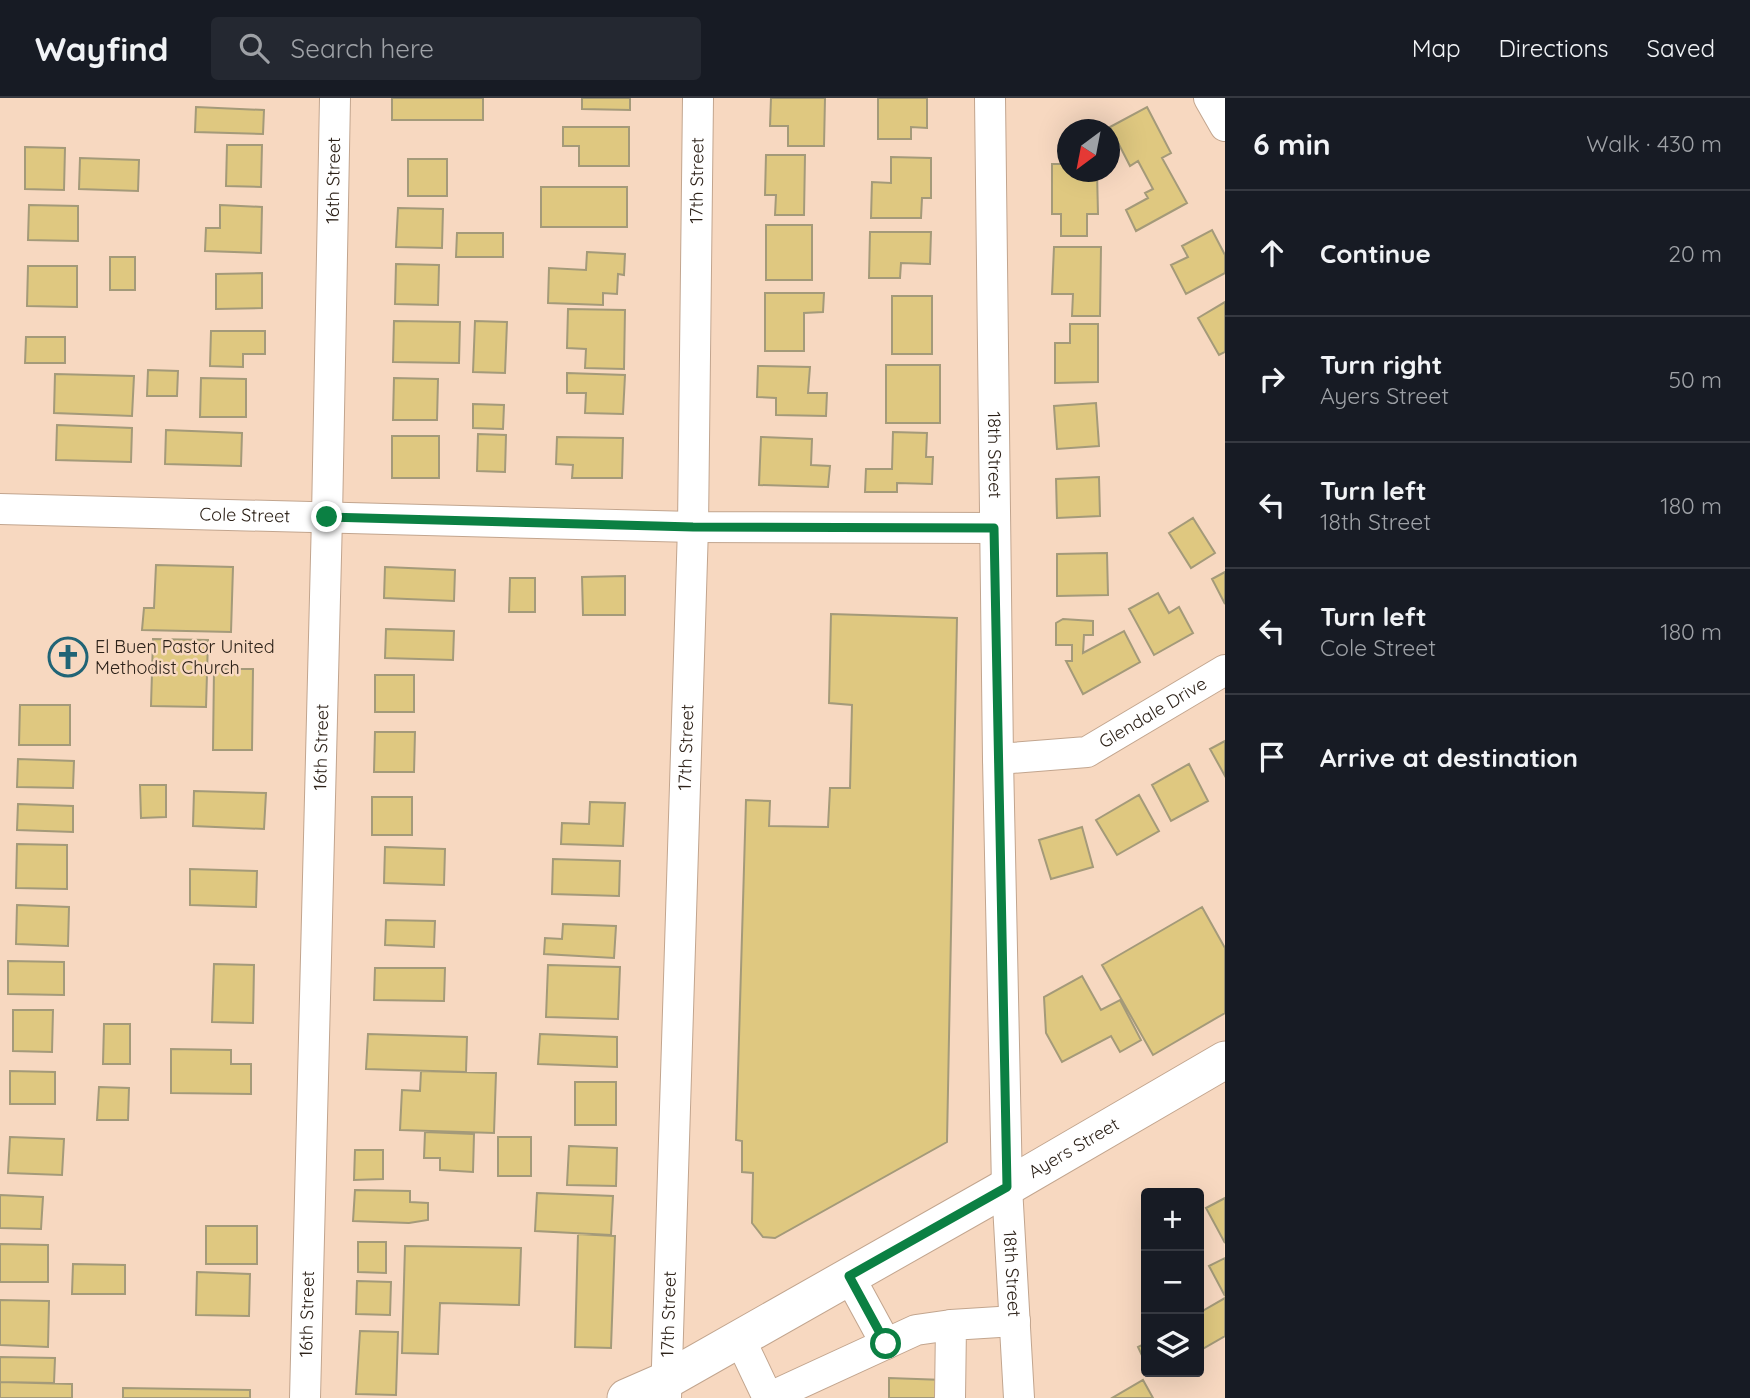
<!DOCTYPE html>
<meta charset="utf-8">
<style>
:root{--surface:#171b24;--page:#242831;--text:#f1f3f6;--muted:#9ea1a6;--line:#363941}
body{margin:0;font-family:Quicksand,sans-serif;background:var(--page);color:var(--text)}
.controls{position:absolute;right:21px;bottom:21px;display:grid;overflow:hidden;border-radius:7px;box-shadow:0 7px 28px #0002}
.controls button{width:63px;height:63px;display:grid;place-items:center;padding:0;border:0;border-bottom:2px solid var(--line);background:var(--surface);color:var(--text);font:35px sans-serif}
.compass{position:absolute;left:1057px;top:21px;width:63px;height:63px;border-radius:50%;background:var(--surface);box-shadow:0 7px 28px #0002;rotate:212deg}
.stop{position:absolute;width:21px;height:21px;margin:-16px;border:5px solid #0b8043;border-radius:50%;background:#fff}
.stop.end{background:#0b8043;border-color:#fff;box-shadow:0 2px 7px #0008}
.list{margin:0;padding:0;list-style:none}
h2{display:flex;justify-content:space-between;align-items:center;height:91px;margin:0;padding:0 28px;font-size:30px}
h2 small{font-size:23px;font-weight:400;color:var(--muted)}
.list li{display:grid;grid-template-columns:46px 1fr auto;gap:21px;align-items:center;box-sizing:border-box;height:126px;padding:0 28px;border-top:2px solid var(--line)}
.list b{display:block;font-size:26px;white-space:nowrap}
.list p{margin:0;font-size:23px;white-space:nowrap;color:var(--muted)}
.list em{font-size:23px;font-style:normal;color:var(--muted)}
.icon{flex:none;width:38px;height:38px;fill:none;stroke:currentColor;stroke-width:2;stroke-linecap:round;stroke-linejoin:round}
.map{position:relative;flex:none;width:1225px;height:1300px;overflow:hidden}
header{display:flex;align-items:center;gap:42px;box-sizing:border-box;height:98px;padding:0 35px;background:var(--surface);border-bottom:2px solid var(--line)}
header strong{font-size:33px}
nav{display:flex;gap:38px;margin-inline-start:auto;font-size:24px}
.search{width:490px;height:63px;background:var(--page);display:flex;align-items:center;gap:18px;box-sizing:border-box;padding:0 24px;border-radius:7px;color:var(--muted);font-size:26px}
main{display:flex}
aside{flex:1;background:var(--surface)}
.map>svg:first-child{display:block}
.building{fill:#dfc880;stroke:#a49a79;stroke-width:2}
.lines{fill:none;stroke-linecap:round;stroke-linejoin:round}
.minor-casing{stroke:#c2a58e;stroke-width:32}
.major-casing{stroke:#c2a58e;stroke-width:39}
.minor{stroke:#fff;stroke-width:30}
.major{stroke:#fff;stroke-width:37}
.route{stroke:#0b8043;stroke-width:9}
.labels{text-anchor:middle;stroke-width:5;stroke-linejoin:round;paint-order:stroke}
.street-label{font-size:18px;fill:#2d2219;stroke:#f7d8c0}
.poi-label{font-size:18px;fill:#2d2219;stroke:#f7d8c0;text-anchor:start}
</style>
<header>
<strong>Wayfind</strong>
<div class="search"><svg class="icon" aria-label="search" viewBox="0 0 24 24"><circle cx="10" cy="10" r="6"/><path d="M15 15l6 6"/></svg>Search here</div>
<nav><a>Map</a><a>Directions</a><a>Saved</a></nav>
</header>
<main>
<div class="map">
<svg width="1225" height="1300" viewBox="0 0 1225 1300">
<rect width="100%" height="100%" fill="#f7d8c0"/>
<!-- building -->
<path class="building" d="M392,0H483V22H392Z
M582,0H630V12L582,11Z
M771,0H825L824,48H788V28H770Z
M878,0H927V30L911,29V41H878Z
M196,9L264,12L263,36L195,34Z
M1147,9L1171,55L1162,60L1187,105L1136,133L1126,112L1148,100L1145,95L1153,91L1138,63L1130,68L1110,29Z
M563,29H629V68H579V48H563Z
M227,47H262L261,89L226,88Z
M25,49L65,50L64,92L25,91Z
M766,57H805L804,117H775L776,97H765Z
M891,59L931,60V100H922L921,120H871L872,84L891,85Z
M80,60L139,62L138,93L79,91Z
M408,61H447V98H408Z
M1052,66H1068V74H1097L1098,116H1087V138H1061V116H1052Z
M541,89H627V129H541Z
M29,107L78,108V143L28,142Z
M220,107L262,109L261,155L205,153L206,130H220Z
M398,110L443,111L442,150L396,149Z
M766,127H812V182H766Z
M1212,132L1225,157V175L1186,196L1171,167L1188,159L1182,148Z
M870,134H931L930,166L901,165L900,180H869Z
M457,135H503V159H456Z
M1054,149H1101L1100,218H1072L1073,196H1052Z
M587,154L625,156L624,177L618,176L617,196L603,195V207L548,205L549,170L586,172Z
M110,159H135V192H110Z
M396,166L439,167L438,207L395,206Z
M28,168H77V209L27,208Z
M262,175V210L216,211V176Z
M765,195H824L823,214L804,215V253H765Z
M892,198H932V256H892Z
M1225,204V254L1219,257L1198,220Z
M568,211L625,212L624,271L585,270L586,251L567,250Z
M394,223L460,224L459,265L393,264Z
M475,223L507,224L505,275L473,274Z
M1070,226H1098V284L1055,285V245H1070Z
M211,233H265V256H243V269L210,268Z
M26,239H65V265H25Z
M886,267H940V325H886Z
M758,268L810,269L808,295H827L826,318L776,317V300L757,299Z
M148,272L178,273L177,298H147Z
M567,275L625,277L623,316L585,315L586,295H567Z
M55,276L134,278L132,318L54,315Z
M201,280L246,281V319H200Z
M394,280L438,281L437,322H393Z
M1096,305L1099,348L1057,351L1054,308Z
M473,306L504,307L503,331L473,330Z
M57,327L132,330L131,364L56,362Z
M166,332L242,335L241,368L165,366Z
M893,334L927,335L926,359H933L932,386L897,385V394H865L866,371H892Z
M478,336L506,337L505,374L477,373Z
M392,338H439V380H392Z
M557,339L623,340L622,380H572L573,367L556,366Z
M761,339L812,341L811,367L830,368L828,389L759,387Z
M1099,379L1100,418L1057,420L1056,381Z
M1193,420L1215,455L1191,470L1169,435Z
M1107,455L1108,497L1057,498V456Z
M156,467L233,469L231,534L142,532L144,510H154Z
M385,469L455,472L454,503L384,500Z
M1225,474V506L1212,481Z
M625,478V517H583L582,479Z
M510,480H535V514H509Z
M1158,495L1169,515L1179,509L1193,535L1154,557L1129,511Z
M831,516L957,520L947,1044L775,1140L763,1139L752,1125L753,1075L742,1074V1043L736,1042L746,702L770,703L769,728L828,729L830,690H850L852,607L829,605Z
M1063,521L1093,523V537H1084L1083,555L1124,533L1140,564L1083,596L1066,563H1072V547H1056V525Z
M386,531L454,533L453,562L385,560Z
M153,541L208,542L206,609L151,608Z
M214,571H253L252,652H213Z
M375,577H414V614H375Z
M20,607H70V647H19Z
M375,634H415L414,674H374Z
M1225,643V678L1210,651Z
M18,661L74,663L73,690L17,689Z
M1189,666L1208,703L1171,723L1152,687Z
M140,687H166V719L141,720Z
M194,693L266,695L264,731L193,728Z
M1139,697L1159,733L1117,757L1096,722Z
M372,699H412V737H372Z
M590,704L625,705L623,748L561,746L562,725L589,726Z
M18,706L73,708V734L17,732Z
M1082,729L1093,769L1051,781L1039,742Z
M17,746L67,747V791L16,790Z
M385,749L445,751L444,787L384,785Z
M553,761L620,763L619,798L552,796Z
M190,771L257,773L256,809L190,807Z
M17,807L69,809L68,848L16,846Z
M1202,809L1225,850V915L1153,957L1102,867Z
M386,822L435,823L434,849L385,847Z
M563,826L616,828L614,860L544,856L545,840L562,841Z
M8,863L64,864V897L8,896Z
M214,866L254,867L253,925L212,924Z
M548,867L620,869L618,921L546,919Z
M375,870H445L444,903L374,902Z
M1082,878L1101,912L1120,902L1141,942L1120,954L1111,938L1062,964L1046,935L1044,899Z
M13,912H53L52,954L13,953Z
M104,926H130V966H103Z
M368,936L467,939L466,974L366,971Z
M540,936L617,939V969L538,966Z
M171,951L231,952V966H251V996L171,995Z
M10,973L55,974V1006H10Z
M421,973L496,975L494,1035L400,1032L402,992L420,993Z
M575,984H616V1027H575Z
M99,989L129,990L128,1022H97Z
M425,1034L474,1036L473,1074L440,1072V1060H424Z
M10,1039L64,1041L62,1077L8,1075Z
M498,1039H531V1078H498Z
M569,1048L617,1050L616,1088L567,1087Z
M355,1052H383V1081L354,1082Z
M355,1092L410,1093V1104L428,1105V1122L409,1125L353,1123Z
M537,1095L613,1098L611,1137L535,1133Z
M0,1097L43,1099L41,1131L0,1130Z
M1225,1100V1145L1206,1110Z
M206,1128H257V1166H206Z
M578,1136L615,1138L611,1250L575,1249Z
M358,1144H386V1175L358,1174Z
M0,1146L48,1147V1184H0Z
M405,1148L521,1150L519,1207L440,1205L438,1256L402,1255Z
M1225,1160V1198L1209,1168Z
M73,1166L125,1167V1196H72Z
M197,1174L250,1176L249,1218L196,1217Z
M357,1183L391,1184L390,1217L356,1216Z
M1225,1200V1238L1199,1253V1215Z
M0,1202L49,1203L48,1249L0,1247Z
M360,1233L398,1234L396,1297L356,1296Z
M1146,1245V1266L1138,1249Z
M0,1259L55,1260L54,1285L0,1284Z
M889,1280L944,1282L943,1300H889Z
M1143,1282L1153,1300H1112Z
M0,1284L72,1286V1300H0Z
M123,1290L250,1292V1300H123Z"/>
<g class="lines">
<defs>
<g id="minor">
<path id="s1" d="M990,0L998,661L1007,1089L1019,1300"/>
<path d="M1209,0L1225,28"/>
<path id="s2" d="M0,411L693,429L994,430"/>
<path id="s3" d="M998,661L1087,654L1225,572"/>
<path d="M849,1178L886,1246"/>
<path d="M740,1241L768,1300"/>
<path id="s4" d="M305,1300L327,419L335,0"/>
<path id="s5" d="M666,1300L693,429L698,0"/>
<path d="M768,1300L916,1232L951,1227"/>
<path d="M950,1300L951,1227L1015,1223"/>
</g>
<g id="major">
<path id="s6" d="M626,1300L665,1283L1007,1089L1225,962"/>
</g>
</defs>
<!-- minor casing -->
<use href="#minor" class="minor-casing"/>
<!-- major casing -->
<use href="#major" class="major-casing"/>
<!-- minor -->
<use href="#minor" class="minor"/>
<!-- major -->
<use href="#major" class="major"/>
</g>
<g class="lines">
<!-- route -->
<path class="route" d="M327,419L693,429L994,430L1007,1089L849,1178L886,1246"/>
</g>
<!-- icons -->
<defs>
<symbol id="church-ring" viewBox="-11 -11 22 22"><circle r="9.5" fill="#f7d8c0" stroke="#206476" stroke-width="1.5"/><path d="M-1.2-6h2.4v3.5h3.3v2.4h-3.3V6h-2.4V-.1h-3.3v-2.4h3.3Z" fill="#206476"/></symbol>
</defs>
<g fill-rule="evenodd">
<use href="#church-ring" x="46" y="537" width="44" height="44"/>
</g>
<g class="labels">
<!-- street labels -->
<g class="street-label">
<text dy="6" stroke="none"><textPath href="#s4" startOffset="1218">16th Street</textPath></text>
<text dy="6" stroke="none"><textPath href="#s5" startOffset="1218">17th Street</textPath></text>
<text dy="6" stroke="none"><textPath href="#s1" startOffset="357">18th Street</textPath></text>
<text dy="6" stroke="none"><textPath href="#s2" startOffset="245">Cole Street</textPath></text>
<text dy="6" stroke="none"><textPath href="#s3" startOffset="166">Glendale Drive</textPath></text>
<text dy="6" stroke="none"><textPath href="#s4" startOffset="651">16th Street</textPath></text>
<text dy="6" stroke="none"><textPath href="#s5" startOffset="651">17th Street</textPath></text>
<text dy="6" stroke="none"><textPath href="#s6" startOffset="513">Ayers Street</textPath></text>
<text dy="6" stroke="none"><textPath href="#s1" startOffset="1176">18th Street</textPath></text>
<text dy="6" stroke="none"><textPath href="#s4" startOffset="84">16th Street</textPath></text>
<text dy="6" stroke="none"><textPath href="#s5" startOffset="84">17th Street</textPath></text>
</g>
<!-- poi labels -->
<g class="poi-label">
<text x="95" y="555">El Buen Pastor United<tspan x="95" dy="21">Methodist Church</tspan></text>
</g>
</g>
</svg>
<div class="controls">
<button>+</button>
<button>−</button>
<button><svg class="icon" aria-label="layers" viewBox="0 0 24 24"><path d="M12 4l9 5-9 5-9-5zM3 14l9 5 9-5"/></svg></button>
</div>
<svg class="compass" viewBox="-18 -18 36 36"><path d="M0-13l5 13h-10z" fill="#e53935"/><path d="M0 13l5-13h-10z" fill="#9ea1a6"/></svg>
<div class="stop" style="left:886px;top:1246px"></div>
<div class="stop end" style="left:327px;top:419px"></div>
</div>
<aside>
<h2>6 min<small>Walk · 430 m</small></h2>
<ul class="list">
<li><svg class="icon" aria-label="ahead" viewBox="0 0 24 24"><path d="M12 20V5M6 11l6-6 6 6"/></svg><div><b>Continue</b></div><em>20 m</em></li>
<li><svg class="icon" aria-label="right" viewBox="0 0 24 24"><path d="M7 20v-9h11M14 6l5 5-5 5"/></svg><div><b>Turn right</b><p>Ayers Street</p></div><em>50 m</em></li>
<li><svg class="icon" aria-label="left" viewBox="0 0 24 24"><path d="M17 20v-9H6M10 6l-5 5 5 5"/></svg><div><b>Turn left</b><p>18th Street</p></div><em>180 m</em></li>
<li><svg class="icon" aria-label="left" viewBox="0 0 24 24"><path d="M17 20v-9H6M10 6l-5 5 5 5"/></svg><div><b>Turn left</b><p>Cole Street</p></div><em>180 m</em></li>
<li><svg class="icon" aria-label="arrive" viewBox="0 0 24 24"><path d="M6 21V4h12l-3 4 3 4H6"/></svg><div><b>Arrive at destination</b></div></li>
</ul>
</aside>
</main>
